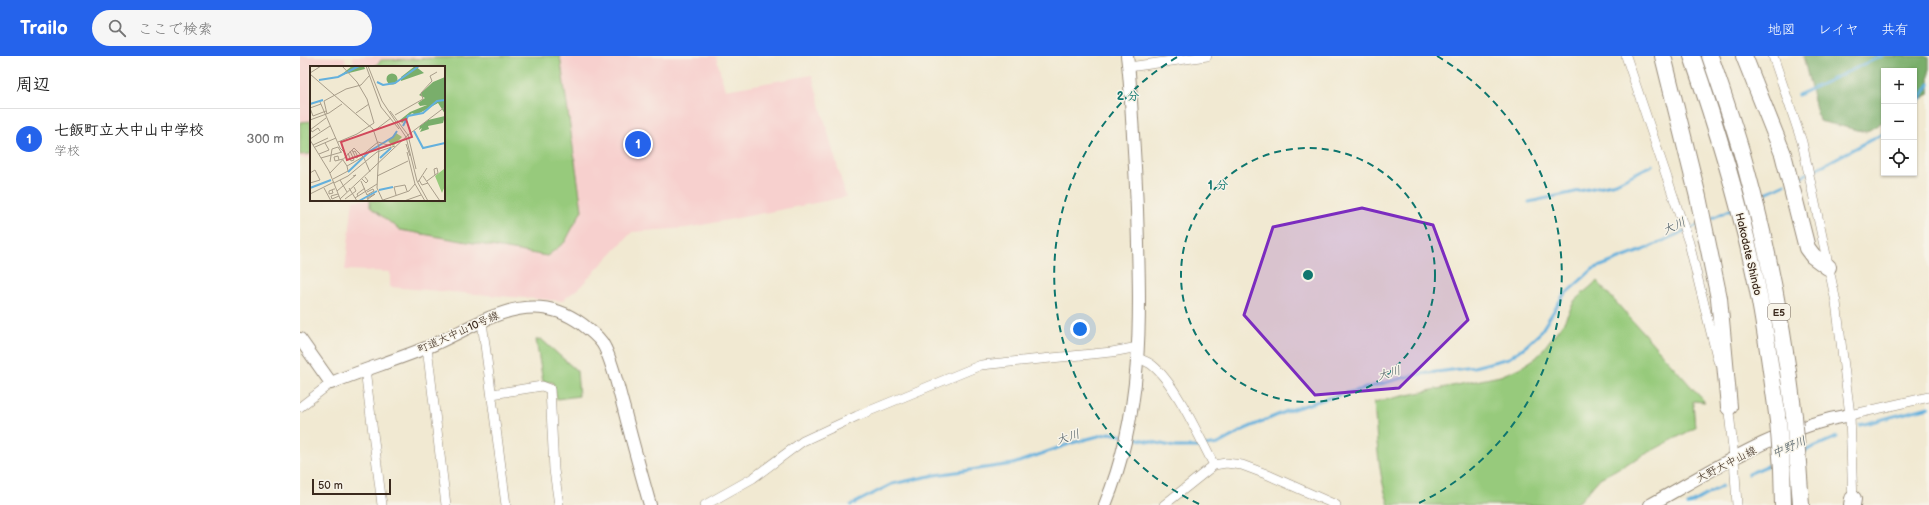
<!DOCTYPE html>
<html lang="ja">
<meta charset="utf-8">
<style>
:root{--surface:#fff;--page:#f6f6f6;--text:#222;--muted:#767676;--line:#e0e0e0;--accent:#2563eb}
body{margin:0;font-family:"Balsamiq Sans","Klee One",sans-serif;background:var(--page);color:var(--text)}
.controls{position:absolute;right:12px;top:12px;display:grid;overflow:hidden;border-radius:0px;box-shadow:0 1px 3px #0004}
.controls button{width:36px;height:36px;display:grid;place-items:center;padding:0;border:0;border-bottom:1px solid var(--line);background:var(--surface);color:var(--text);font:20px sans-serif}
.scale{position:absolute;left:12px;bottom:10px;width:79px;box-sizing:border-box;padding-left:4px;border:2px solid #3b2a1e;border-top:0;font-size:11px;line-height:14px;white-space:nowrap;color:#3b2a1e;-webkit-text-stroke:3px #f7f3e8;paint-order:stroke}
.you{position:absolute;left:780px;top:273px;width:14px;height:14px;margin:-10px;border:3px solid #fff;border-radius:50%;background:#1a73e8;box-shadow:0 0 0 6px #1a73e833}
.badge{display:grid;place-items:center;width:26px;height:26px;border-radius:50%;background:var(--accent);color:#fff;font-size:13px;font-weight:700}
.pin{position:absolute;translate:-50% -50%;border:2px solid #fff;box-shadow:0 1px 4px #0006}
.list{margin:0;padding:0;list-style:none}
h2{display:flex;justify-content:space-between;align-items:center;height:52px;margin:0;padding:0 16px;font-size:17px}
h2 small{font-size:13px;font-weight:400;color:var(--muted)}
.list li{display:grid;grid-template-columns:26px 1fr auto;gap:12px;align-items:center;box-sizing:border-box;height:60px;padding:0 16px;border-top:1px solid var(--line)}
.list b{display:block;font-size:15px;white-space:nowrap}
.list p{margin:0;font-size:13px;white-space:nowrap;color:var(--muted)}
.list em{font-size:13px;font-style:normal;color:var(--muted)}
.icon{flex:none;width:22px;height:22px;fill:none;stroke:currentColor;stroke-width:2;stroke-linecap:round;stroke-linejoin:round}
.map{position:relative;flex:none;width:1629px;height:449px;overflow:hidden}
header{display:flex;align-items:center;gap:24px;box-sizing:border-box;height:56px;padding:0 20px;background:var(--accent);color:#fff}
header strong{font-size:19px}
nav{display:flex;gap:22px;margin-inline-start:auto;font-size:14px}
.search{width:280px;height:36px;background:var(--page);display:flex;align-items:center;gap:10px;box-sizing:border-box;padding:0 14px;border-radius:22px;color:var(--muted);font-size:15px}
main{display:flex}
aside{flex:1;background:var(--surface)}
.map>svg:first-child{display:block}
.built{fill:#f7d0ce}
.green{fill:#97ca7b;stroke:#697a4c}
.forest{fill:#79ae6b;stroke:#5a6c44}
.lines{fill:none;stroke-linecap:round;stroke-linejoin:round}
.stream{stroke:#64b0dd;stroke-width:3}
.street-casing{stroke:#968a78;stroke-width:10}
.secondary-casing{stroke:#968a78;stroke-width:14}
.highway-casing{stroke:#968a78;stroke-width:18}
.street{stroke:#fff;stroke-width:9}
.secondary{stroke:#fff;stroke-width:12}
.highway{stroke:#fff;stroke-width:16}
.highway-bridge-casing{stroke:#968a78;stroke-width:18;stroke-linecap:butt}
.highway-bridge{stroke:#fff;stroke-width:16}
.marked{fill:#7b2cbf;fill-opacity:0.2;stroke:#7b2cbf;stroke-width:3;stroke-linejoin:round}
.ring{fill:none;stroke:#0f766e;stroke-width:2;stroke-dasharray:7 5}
.labels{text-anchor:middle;stroke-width:3;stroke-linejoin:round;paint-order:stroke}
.shield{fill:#f7f3e8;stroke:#73665b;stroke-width:1}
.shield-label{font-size:10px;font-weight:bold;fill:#3b2a1e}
.street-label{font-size:11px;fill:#3b2a1e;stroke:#f7f3e8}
.water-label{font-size:12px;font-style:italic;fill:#495961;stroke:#f7f3e8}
.inset-river{fill:none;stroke:#64b0dd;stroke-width:2}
.inset-road{fill:none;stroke:#a89d8a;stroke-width:1}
.view{fill:#d1495b;fill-opacity:0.15;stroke:#d1495b;stroke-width:2}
.inset-edge{fill:none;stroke:#3b2a1e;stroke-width:2}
.centre{fill:#0f766e;stroke:#f7f3e8;stroke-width:2}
.ring-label{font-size:12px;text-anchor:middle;font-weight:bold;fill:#0f766e;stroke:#f7f3e8;stroke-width:3;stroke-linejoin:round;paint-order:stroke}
</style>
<header>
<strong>Trailo</strong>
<div class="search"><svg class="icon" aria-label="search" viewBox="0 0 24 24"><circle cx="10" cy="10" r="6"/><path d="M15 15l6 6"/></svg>ここで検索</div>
<nav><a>地図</a><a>レイヤ</a><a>共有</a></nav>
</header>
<main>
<aside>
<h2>周辺<small></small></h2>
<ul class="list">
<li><span class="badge">1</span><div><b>七飯町立大中山中学校</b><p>学校</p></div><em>300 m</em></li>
</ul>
</aside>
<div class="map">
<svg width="1629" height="449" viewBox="0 0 1629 449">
<rect width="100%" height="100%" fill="#f7f3e8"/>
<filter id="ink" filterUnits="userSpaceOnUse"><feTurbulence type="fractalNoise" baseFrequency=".025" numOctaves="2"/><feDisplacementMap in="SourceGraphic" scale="8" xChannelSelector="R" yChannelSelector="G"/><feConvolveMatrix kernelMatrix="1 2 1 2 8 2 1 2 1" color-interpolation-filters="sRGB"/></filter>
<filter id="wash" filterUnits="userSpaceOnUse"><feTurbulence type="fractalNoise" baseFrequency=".012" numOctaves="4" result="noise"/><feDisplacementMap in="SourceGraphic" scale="16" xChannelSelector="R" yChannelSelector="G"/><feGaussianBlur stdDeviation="0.9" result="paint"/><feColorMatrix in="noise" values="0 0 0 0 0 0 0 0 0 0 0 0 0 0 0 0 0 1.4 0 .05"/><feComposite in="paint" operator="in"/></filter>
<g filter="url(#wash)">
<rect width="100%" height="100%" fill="#f1e9d2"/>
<!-- built -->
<path class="built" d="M0,0L45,1L46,11H11V102H0Z
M53,0H416L425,34L512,19L546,141L387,172L332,176L280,231L262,245L90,231V216L45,214L53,144H144V11H54Z"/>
<!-- green -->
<path class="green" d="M193,0H260L282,154L265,186L247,200L100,174L70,151V144H144V11H74L81,4Z
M11,65V98L0,99V66Z
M1297,225L1405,346L1393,345L1395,372L1300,422L1281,444L1272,449H1089C1077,416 1077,380 1074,346L1200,320L1220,312L1237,301L1264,266L1275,244Z
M241,283L277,315L279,340L257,343L253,326H243L236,284Z"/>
<!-- forest -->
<path class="forest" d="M1503,0H1629V38L1614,47V15H1584V65L1566,76L1519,65Z"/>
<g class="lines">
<!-- stream -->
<path class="stream" d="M1498,39L1582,0
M1614,53L1629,28
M1495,124L1584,77
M1459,140L1485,128
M1229,146L1316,127L1352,109
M1408,164L1434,152
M1560,369L1629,351
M830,381L875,391H899L918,388L945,373L987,355L1025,343L1114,319L1174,311L1209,302L1226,290L1240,277L1263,240L1293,213L1343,194L1400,168
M1502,396L1537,381
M1448,418L1476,406
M551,449L592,428L635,419L713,408L772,387L810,377L824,380
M1388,449L1422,430"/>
</g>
</g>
<g filter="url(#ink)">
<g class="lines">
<defs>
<path id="street" d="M1326,0L1389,187L1418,305
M1473,0L1502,86L1536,246L1550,359L1553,448
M829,11L907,0
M182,266L206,449
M127,291L146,449
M838,302C842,304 848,306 852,309C876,328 899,381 914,409
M65,313L82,449
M192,338L242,330L250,333L254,414L259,449
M1428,347L1434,402L1437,449
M0,351L31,327
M1550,359L1629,341
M405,449L453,422L503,385L557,360L681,309L812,296L838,291
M864,449L914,409L926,407L942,409L966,418L1036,449"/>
<path id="secondary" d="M0,283L31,327C63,314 96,304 128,291C178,270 228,228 282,268C290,275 301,282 305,292C314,311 318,332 324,353C332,385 341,417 350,449
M805,449C845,351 840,257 837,154C836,124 834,93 832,63C831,42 830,21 827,0
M1350,449C1413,414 1478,371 1550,359"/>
<path id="highway" d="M1363,0L1398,141L1419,242L1429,351
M1392,0C1418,75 1441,152 1457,230C1466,275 1472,320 1478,365
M1410,0C1423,38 1437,77 1447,116C1469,196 1484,278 1494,360
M1444,0L1483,98L1507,192L1513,200L1528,211
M1498,407L1501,449
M1482,412L1483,449
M1552,449L1553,443"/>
</defs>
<!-- street casing -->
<use href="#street" class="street-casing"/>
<!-- secondary casing -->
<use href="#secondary" class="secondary-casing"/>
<!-- highway casing -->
<use href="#highway" class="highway-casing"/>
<!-- street -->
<use href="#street" class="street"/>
<!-- secondary -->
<use href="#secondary" class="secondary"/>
<!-- highway -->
<use href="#highway" class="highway"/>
<defs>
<path id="highway-bridge" d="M1494,360L1498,407
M1478,365L1482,412"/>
</defs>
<!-- highway-bridge casing -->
<use href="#highway-bridge" class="highway-bridge-casing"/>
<!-- highway-bridge -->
<use href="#highway-bridge" class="highway-bridge"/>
</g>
</g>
<!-- marked area -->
<path class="marked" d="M1062,152L1133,169L1168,264L1099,332L1015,339L944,259L973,171Z"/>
<!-- distance rings -->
<g class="ring">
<circle cx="1008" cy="219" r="127"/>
<path d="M899 448A254 254 0 0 1 879 0M1137 0A254 254 0 0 1 1117 448"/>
</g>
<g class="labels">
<!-- shield labels -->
<rect class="shield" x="1468" y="248" width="22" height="16" rx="3"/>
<g class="shield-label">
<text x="1479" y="260">E5</text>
</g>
<!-- street labels -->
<g class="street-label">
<text transform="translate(1449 198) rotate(77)" y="4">Hakodate Shindo</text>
<text transform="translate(158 276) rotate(-24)" y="4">町道大中山10号線</text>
<text transform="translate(1426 408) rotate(-27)" y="4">大野大中山線</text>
</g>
<!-- water labels -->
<g class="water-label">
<text transform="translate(1374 170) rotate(-25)" y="4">大川</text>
<text transform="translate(1089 317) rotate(-15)" y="4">大川</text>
<text transform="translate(768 381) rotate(-18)" y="4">大川</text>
<text transform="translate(1489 391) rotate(-23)" y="4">中野川</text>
</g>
</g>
<!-- overview -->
<g transform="translate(10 10)">
<rect width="135" height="135" fill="#f1e9d2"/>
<path d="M86,67L92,71L83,80L78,75ZM134,103L135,120L132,127L125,110Z" fill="#97ca7b"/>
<path d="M42,0H54L55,3L31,9ZM105,0L114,7L91,15V11ZM76.5 13a5.5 5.5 0 1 1 11 0a5.5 5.5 0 1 1-11 0ZM135,11V48L128,37L106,49L102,47L92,57L90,54L100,46L117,39L110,40L108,37L115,32L109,29L123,16ZM135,50L133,57L118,60L119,63L110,66L112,62L109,64L110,60L118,54Z" fill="#79ae6b"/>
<path class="inset-river" d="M9,14L28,11L49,0M67,16L73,19L85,17L109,0M0,38L13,34M93,60L98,50L113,47L127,35L135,34M104,65L113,82L135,77M70,92L81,82M38,106L60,85L83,71L87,65M0,122L21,114M69,124L83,121M49,135L67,125"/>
<path class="inset-road" d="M56,0L71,41L89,63M58,0L72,35L96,71L107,115L118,135M0,7L11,0M0,8L63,63L69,81L67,122L73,135M10,36L30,82L36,88M80,45L98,69L106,103M46,47L59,38M17,48L14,35L36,23L51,19L59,10M85,49L113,33L111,27L122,15L120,10L127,6M3,50L16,45M3,50L0,42L11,38M0,54L19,47L32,38M0,64L16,52M1,64L2,66L8,62L10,65M64,65L81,52M98,69L135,41M0,73L20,60M0,74L19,105L31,135M28,76L47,68L64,57L57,33L47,16L32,0M68,76L81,80M96,78L100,90M3,79L18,72M5,81L26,72M42,84L46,92L48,91L45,85L43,86M97,86L105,118L115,135M38,87L41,95L44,94L40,85M9,88L19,84L15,77M51,90L68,76M11,92L32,86M29,94L28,90L24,91L25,95L33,93M33,94L37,100L53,91M20,96L22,83L28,81L31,86M0,107L5,104L10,114L0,117M20,107L44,82L54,92L60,106M67,110L98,95M113,110L130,135M23,113L38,105L37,100M52,113L56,117L58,115L55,111M30,114L37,126M109,114L112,119L118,117M51,115L57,129L64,125L63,123L57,126M117,115L125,109L128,107L127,102L124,103L125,109M108,116L117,102M24,117L38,110L67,86L85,80M14,122L21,135M39,122L47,135M22,124L23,127L19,128V125L24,123H25M27,125L46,109L43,110M0,128L24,116M28,128L21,130L22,133L29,130M86,129L84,121L95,119L97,125M48,130L47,128L55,122M45,132L67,118M30,133L98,69M35,133L46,125L44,121M58,133L65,128L57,132L58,134M73,134L99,125L105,118M94,135L111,129"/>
<path class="view" d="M96,53L102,71L37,94L31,76Z"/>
<rect width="135" height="135" class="inset-edge"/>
</g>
<circle cx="1008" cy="219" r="6" class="centre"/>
<g class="ring-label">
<text x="828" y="44">2 分</text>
<text x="918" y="133">1 分</text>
</g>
</svg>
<div class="controls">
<button>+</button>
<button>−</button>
<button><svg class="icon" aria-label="locate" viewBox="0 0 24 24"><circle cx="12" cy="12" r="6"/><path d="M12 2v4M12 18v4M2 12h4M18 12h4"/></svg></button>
</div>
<div class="scale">50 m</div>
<div class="you"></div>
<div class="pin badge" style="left:338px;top:88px">1</div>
</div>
</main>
